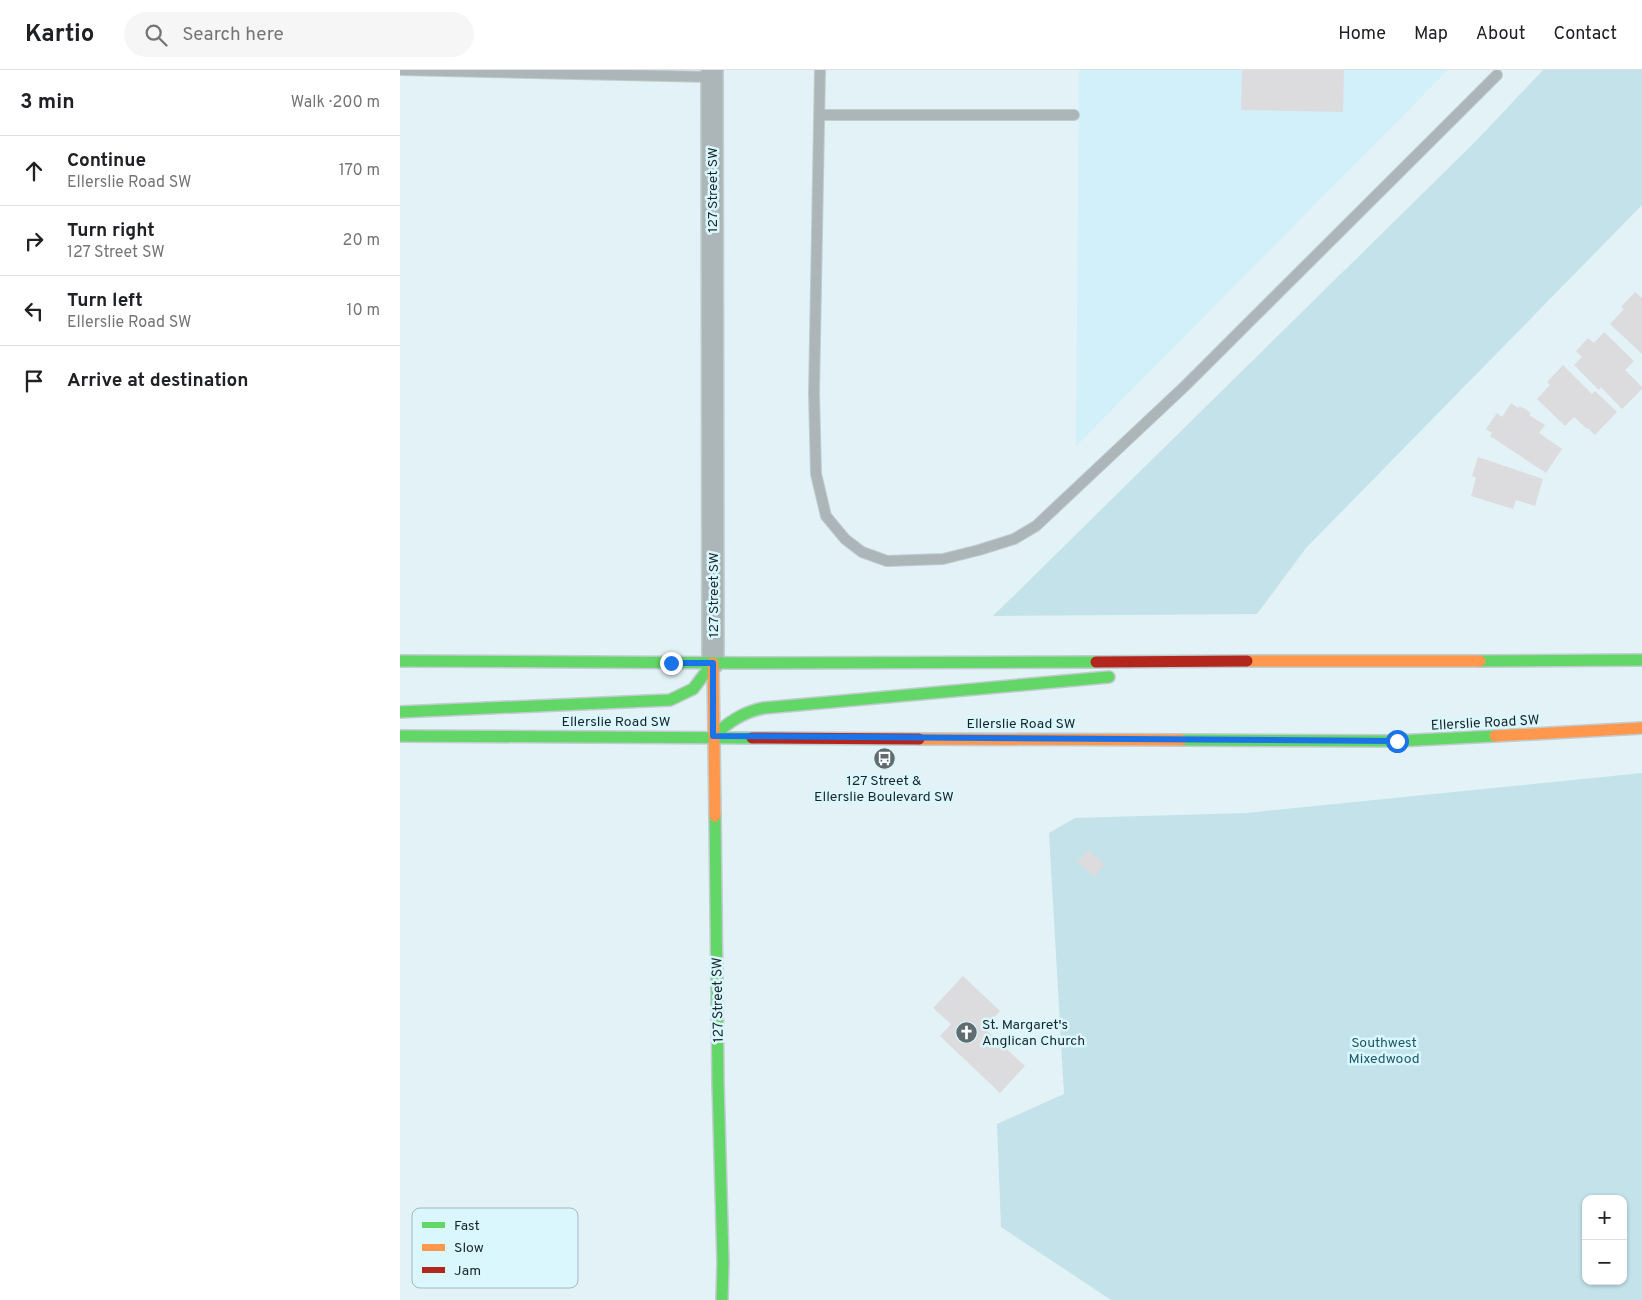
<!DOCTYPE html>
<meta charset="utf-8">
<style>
:root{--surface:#fff;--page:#f6f6f6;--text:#202124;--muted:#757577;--line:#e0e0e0}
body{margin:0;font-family:Overpass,sans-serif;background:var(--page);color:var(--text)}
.controls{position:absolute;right:15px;bottom:15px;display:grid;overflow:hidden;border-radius:10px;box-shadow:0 1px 4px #0004}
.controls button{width:45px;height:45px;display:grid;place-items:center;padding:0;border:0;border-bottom:1px solid var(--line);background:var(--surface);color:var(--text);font:25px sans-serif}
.stop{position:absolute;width:15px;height:15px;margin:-11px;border:4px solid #1a73e8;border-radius:50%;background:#fff}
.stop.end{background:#1a73e8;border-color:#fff;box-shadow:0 1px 5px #0008}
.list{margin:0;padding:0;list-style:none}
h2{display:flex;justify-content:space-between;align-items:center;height:65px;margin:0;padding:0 20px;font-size:21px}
h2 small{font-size:16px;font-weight:400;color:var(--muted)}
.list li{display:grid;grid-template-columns:32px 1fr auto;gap:15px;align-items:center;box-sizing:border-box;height:70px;padding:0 20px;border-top:1px solid var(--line)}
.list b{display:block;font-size:19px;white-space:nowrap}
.list p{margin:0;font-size:16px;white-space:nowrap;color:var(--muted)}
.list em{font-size:16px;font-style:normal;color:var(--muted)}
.icon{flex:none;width:28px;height:28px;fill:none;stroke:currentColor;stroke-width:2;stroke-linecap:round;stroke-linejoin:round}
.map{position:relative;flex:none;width:1242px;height:1230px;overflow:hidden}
header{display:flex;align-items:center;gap:30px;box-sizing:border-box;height:70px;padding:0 25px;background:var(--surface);border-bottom:1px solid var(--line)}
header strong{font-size:24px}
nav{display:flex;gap:28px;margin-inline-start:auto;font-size:18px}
.search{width:350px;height:45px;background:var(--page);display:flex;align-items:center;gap:12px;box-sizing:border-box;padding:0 18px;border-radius:28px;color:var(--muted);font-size:19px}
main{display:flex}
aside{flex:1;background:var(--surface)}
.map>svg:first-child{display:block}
.built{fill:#d1f0f9}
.green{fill:#c3e2ea;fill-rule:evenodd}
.building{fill:#dcdcdf}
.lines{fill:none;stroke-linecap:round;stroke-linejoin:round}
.lane-casing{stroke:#c0cccf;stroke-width:12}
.street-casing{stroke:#c0cccf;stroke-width:24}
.fast-casing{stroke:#c0cccf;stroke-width:14}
.slow-casing{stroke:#c0cccf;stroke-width:14}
.jam-casing{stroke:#c0cccf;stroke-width:14}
.lane{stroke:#acb5b7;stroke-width:10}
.street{stroke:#acb5b7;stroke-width:21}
.fast{stroke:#63d668;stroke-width:11}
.slow{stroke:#ff974d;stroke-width:11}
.jam{stroke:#b3261e;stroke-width:11}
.route{stroke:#1a73e8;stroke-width:6}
.labels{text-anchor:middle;stroke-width:5;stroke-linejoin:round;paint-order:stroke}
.street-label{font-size:14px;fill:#182529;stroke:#dbf7fe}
.poi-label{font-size:14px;fill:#182529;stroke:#dbf7fe}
.park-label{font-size:14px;fill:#1b5968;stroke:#dbf7fe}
.key{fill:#dbf7fe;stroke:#a0b8be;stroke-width:1}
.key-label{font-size:14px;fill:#182529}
</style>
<header>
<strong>Kartio</strong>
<div class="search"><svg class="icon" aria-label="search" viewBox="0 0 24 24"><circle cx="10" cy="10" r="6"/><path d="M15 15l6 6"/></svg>Search here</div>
<nav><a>Home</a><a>Map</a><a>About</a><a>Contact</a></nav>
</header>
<main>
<aside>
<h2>3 min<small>Walk · 200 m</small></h2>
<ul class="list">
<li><svg class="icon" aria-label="ahead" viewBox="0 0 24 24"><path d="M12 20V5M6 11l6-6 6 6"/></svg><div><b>Continue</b><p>Ellerslie Road SW</p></div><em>170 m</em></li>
<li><svg class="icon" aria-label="right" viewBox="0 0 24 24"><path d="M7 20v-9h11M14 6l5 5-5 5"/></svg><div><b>Turn right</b><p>127 Street SW</p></div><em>20 m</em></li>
<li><svg class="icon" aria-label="left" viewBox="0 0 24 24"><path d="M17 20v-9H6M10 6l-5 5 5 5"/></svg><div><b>Turn left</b><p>Ellerslie Road SW</p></div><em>10 m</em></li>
<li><svg class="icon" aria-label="arrive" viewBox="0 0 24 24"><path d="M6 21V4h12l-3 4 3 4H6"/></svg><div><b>Arrive at destination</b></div></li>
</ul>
</aside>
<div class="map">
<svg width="1242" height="1230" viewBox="0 0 1242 1230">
<rect width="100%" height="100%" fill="#e3f2f6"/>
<!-- built -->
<path class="built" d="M679,0H1048L676,376Z"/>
<!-- green -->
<path class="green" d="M1143,0H1242V135L906,478L857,544L593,546L1076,71Z
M1242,703V1230H711L601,1157L597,1054L664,1024L649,763L675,748L846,743ZM1186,1129H1223V1211H1186Z"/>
<!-- building -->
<path class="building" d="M842,0H944L943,42L841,40Z
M1235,222L1242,228V284L1210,254L1224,239L1221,237Z
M1204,262L1234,291L1225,300L1242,317V319L1222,339L1201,317L1199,320L1174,295L1182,287L1176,281L1188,268L1194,273Z
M1163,295L1192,324L1195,321L1217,342L1195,365L1188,358L1187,359L1174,347L1165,356L1137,329L1150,315L1147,312Z
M1111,333L1118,338L1120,336L1131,343L1129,345L1145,355L1139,363L1162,379L1146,403L1090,366L1092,363L1086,359L1097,343L1102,347Z
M1078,387L1143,409L1135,436L1116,430L1113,439L1071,426L1076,408L1072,406Z
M688,780L705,794L694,807L677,792Z
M563,906L600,941L584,958L625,996L600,1023L540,966L551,954L533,938Z"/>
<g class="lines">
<defs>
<path id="lane" d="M0,0L312,7
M420,0L414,323L416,404L426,446L445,469L462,482L487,491L543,489L579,480L614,469L636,456L785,316L1097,5
M419,45H674"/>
<path id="street" d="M312,0L313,593"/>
<path id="fast" d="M0,591L357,593L696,592
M1080,591L1242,590
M0,642L270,630L293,619L313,593
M0,666L352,668
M313,666C329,652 343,642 364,638L709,607
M781,670L997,671L1095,666
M315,746L318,1013L323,1192L322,1230"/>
<path id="slow" d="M847,591H1080
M313,593L315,746
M1095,666L1242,658
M519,669L781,670"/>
<path id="jam" d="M696,592L847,591
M352,668L519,669"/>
</defs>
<!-- lane casing -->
<use href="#lane" class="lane-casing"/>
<!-- street casing -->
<use href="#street" class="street-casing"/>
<!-- fast casing -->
<use href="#fast" class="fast-casing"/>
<!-- slow casing -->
<use href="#slow" class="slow-casing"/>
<!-- jam casing -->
<use href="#jam" class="jam-casing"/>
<!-- lane -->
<use href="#lane" class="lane"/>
<!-- street -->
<use href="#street" class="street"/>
<!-- fast -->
<use href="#fast" class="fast"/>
<!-- slow -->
<use href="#slow" class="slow"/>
<!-- jam -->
<use href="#jam" class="jam"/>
</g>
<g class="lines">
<!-- route -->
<path class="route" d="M271,593H313V666L997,671"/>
</g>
<!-- icons -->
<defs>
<symbol id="bus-disc" viewBox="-11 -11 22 22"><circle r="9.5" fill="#5f6d71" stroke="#dbf7fe"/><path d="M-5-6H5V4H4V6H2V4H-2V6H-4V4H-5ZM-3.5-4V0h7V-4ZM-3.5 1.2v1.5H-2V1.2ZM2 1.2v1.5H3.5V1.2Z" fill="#fff"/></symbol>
<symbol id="church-disc" viewBox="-11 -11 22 22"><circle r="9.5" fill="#5f6d71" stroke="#dbf7fe"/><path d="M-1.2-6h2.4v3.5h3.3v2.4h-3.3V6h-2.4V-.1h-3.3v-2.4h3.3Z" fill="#fff"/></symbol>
</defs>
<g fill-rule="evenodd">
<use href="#bus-disc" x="472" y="676" width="25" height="25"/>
<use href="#church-disc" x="554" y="950" width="25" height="25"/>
</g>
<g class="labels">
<!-- street labels -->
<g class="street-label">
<text transform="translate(312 120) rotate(-90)" y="5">127 Street SW</text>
<text transform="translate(313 525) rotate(-90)" y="5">127 Street SW</text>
<text x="216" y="656">Ellerslie Road SW</text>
<text transform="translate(1085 652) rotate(-3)" y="5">Ellerslie Road SW</text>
<text x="621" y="658">Ellerslie Road SW</text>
<text transform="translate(317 930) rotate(-91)" y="5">127 Street SW</text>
</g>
<!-- poi labels -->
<g class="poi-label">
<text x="484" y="715">127 Street &amp;<tspan x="484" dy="16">Ellerslie Boulevard SW</tspan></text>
<text x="582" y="959" text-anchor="start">St. Margaret's<tspan x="582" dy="16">Anglican Church</tspan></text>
</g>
<!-- park labels -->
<g class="park-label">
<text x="984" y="977">Southwest<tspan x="984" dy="16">Mixedwood</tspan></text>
</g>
</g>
<!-- legend -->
<rect x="12" y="1138" width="166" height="80" rx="8" class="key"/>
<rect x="22" y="1152" width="23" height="6" fill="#63d668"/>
<rect x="22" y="1174" width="23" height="7" fill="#ff974d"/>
<rect x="22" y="1197" width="23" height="6" fill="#b3261e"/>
<g class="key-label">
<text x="54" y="1160">Fast</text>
<text x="54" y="1182">Slow</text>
<text x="54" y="1205">Jam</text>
</g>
</svg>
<div class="controls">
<button>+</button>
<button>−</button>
</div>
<div class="stop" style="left:997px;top:671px"></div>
<div class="stop end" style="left:271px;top:593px"></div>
</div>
</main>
